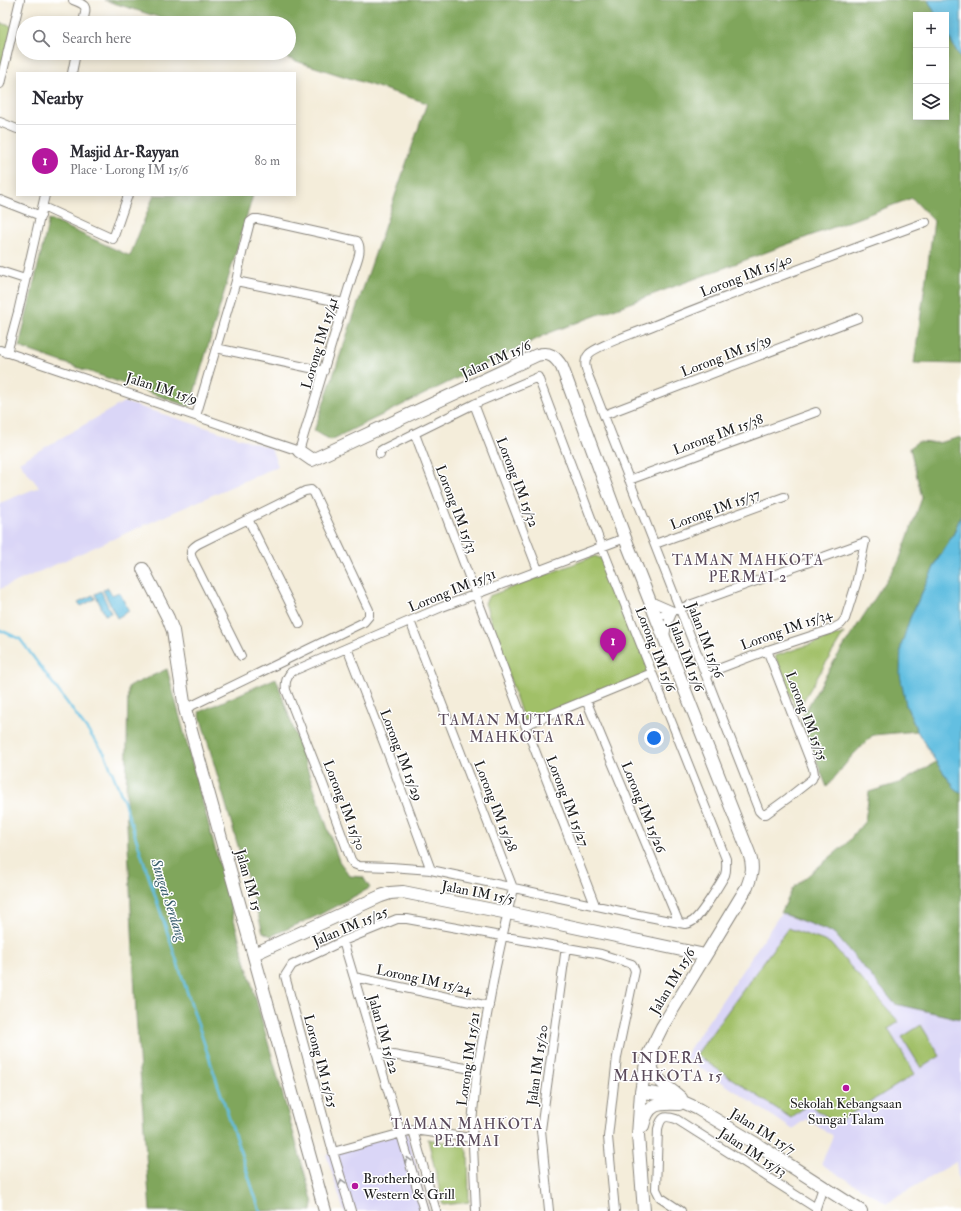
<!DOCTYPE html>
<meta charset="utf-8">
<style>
:root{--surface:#fff;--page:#f7f7f7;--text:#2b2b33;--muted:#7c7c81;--line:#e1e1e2;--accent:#b5179e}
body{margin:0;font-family:"IM FELL Double Pica",serif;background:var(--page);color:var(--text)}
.controls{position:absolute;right:12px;top:12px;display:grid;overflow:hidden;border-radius:0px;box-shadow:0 2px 10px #0003}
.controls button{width:36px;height:36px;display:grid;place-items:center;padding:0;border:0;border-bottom:1px solid var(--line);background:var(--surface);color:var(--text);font:20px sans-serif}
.you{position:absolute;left:654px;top:738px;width:14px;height:14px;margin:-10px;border:3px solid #fff;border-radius:50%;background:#1a73e8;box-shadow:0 0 0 6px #1a73e833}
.badge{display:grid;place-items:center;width:26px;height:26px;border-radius:50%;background:var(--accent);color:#fff;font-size:13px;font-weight:700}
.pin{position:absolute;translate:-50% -33px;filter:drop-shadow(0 1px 2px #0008)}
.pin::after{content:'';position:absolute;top:21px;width:14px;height:12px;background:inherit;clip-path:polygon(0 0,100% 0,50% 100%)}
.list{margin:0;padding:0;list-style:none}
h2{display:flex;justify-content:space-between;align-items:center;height:52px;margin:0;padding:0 16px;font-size:17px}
h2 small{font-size:13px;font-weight:400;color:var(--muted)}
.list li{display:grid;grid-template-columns:26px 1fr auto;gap:12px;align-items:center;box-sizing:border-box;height:72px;padding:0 16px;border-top:1px solid var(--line)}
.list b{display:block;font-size:15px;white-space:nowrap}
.list p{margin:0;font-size:13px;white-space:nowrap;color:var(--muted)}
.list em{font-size:13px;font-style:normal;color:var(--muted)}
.icon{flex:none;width:22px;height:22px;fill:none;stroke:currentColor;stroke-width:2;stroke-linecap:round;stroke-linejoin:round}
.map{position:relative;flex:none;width:961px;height:1211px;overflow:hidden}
.search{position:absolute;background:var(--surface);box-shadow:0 2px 10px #0003;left:16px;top:16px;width:280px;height:44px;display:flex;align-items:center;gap:10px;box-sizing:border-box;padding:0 14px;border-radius:22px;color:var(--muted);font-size:15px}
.panel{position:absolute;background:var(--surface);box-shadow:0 2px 10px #0003;left:16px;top:72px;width:280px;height:124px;border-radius:0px}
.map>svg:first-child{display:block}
.built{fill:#dad6f7}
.green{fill:#a1c068;stroke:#5e6e42}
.forest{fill:#80a65c;stroke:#4e613c}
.water{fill:#63bfe1;stroke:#406e7e}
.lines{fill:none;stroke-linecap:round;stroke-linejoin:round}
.stream{stroke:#63bfe1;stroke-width:2.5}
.street-casing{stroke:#88847b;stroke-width:10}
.secondary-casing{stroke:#88847b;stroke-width:14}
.street{stroke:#fff;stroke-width:8}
.secondary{stroke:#fff;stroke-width:12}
.oneway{stroke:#999}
.poi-dot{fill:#b5179e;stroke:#fff;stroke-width:1.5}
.labels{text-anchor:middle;stroke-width:3;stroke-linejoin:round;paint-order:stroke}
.street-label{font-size:14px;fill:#1c1c1c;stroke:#fff}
.poi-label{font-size:14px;fill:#1c1c1c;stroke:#fff}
.neighbourhood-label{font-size:15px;letter-spacing:1px;fill:#5a4a5a;stroke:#fff}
.water-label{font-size:15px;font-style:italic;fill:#385d6b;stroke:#fff}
.quarter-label{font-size:16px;letter-spacing:1px;fill:#5a4a5a;stroke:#fff}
</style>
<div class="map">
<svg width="961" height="1211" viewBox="0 0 961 1211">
<rect width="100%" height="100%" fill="#fff"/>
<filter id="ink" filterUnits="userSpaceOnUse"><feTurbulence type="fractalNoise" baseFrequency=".025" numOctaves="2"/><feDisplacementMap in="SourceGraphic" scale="8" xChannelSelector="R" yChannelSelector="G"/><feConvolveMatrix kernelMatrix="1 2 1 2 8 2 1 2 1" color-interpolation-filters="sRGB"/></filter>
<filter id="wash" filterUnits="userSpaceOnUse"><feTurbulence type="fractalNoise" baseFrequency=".012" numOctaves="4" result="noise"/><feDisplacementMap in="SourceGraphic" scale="16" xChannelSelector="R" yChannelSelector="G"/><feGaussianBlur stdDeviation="0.9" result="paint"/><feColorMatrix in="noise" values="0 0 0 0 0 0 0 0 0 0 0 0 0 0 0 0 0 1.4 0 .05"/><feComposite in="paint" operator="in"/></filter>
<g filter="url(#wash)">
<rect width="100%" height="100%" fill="#f4edda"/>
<!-- built -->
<path class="built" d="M124,402L271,448L278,466L0,589V503L39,487L19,462Z
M781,913L834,933L895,1004L961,1019V1199L956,1162L886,1203L821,1164L833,1136L806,1119L792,1129L684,1057Z
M407,1132L429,1211H344L326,1154Z"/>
<!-- green -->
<path class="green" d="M0,23L14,27L0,84Z
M595,556L602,559L652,673L525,725L485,603L489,596Z
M844,633L797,711L775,656Z
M788,928L830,943L899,1022L888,1029L915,1074L836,1123L808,1104L791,1118L696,1055Z
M921,1025L940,1056L921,1068L902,1037Z
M428,1139L462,1145L468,1152L469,1202L443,1205Z"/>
<!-- forest -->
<path class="forest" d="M104,0H928L936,15H916V117H946V32L961,59V364L914,363L934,221L912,198L549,333L331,440L314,431L427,103L271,53H289V23H177Z
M154,195H253L190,407L19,347L49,219L130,256Z
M961,437V515L954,533L938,559L910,618L906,705L917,731L873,735L851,757L827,787L800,720L833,663L899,561L922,498L910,448L917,442L938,443Z
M167,669L243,953L313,1203L312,1211H150L136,1015L126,803L128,687Z
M276,678L339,861L350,876L363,877L370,888L319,915L271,936L263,932L199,712Z
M936,762L954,787L961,793V1019L895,1004L834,933L781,913L793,888L846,844L865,821L869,792L902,782Z"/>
<!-- water -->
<path class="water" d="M928,0H961V59L946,32V15H936Z
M961,515V793L954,787L936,762L917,731L906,705L900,675L901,646L910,618L938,559L954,533Z
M108,588L112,595L119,592L129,611L117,618L103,590Z
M101,591L111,613L105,615L95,594Z
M93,595L95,599L81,606L78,602Z"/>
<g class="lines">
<!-- stream -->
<path class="stream" d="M0,630L20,639L105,754L123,799L260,1211"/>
</g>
</g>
<g filter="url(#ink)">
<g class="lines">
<defs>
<path id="street" d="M73,0C89,6 86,7 83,23
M72,73L76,53
M0,84L20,0
M0,122L17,129
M0,200L41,216
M43,207L113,239L128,195
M0,271L25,279
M236,281L344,303
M216,348L324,371
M0,350L299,451L354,270C357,261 363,249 357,241L258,219H254L250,222L243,249L236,281L196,416
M7,353L18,312L45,195
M474,404L538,570
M604,415L858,318
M415,434L519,709L595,905
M380,454V451L383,449L474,404L538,377L602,547L726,859C726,865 727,869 725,875C720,884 701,915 693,921C690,923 688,924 685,924L634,914L431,870L391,867L359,866L354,864L351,860L323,784L286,690C285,682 286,679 291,672L442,607L625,538
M629,480L816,412
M248,519L300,624
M655,544L784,497
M650,601L673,611L667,625L665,636
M656,617L865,542
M410,621L513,888
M347,648L390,759L431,870
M767,650L813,768L814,774L812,779L788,798L766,814H762L759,811L592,385C588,374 581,363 589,354C596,346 637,332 650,327C741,290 833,256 926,222
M705,674L771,649L832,629L841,624L845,619L856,584L865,542
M586,700L679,923
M185,709L364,622L369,616V610L314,493L311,490L305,491L198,544C192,548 189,551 192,558L241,656
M525,725L652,673
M343,941L424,1211
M354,977L489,1006
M376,1052L477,1070
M413,1130L436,1211
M333,1152L413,1130L472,1138
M351,1211L333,1152L285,976L292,965L343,941L397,919H407L601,954L632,964L634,968L635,971L617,1057L608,1137L615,1211
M476,1211L472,1123L477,1070L495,971L513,888
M549,1211L541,1130L566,947
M681,1211L660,1197L656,1189L658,1129C661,1117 664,1115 676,1119L816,1208
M816,1211V1208L823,1187"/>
<path id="secondary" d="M299,451L312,460L537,355C550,352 555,356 562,367L625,538L749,853C754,867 752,874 747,887L662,1027L648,1055L646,1063L641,1092L638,1135L644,1211
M143,569L168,618L173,631L185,709L325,1211
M254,954L381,896L390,893L403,892L508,913L705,955
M653,1055C652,1059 651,1064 652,1068C654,1079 673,1091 681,1098
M641,1092C664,1094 678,1099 698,1109L758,1145L861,1211
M643,1126C648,1103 658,1103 679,1104"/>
</defs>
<!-- street casing -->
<use href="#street" class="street-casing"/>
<!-- secondary casing -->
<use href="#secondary" class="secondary-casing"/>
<!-- street -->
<use href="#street" class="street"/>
<!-- secondary -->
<use href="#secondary" class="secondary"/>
</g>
<!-- one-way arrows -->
<defs><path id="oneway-chevron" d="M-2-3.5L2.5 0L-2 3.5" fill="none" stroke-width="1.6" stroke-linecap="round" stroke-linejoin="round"/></defs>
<g class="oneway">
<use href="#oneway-chevron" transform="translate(408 1160) rotate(-107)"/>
<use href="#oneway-chevron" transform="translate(342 1182) rotate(-107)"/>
</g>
</g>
<!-- markers -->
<g class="poi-dot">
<circle cx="846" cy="1088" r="4"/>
<circle cx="355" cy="1186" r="4"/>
</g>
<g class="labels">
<!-- street labels -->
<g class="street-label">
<text transform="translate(746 275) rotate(-21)" y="5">Lorong IM 15/40</text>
<text transform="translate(319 343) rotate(-73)" y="5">Lorong IM 15/41</text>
<text transform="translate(726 355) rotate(-21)" y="5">Lorong IM 15/39</text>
<text transform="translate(496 359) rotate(-24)" y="5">Jalan IM 15/6</text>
<text transform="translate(162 388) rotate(18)" y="5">Jalan IM 15/9</text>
<text transform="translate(718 434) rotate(-20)" y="5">Lorong IM 15/38</text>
<text transform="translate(518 482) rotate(69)" y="5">Lorong IM 15/32</text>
<text transform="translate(457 509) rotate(69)" y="5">Lorong IM 15/33</text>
<text transform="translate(715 509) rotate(-20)" y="5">Lorong IM 15/37</text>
<text transform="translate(452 590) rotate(-22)" y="5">Lorong IM 15/31</text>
<text transform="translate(786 629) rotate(-20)" y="5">Lorong IM 15/34</text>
<text transform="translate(706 640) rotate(69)" y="5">Jalan IM 15/36</text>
<text transform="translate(656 649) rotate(69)" y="5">Lorong IM 15/6</text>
<text transform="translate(687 656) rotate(69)" y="5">Jalan IM 15/6</text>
<text transform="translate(807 716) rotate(69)" y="5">Lorong IM 15/35</text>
<text transform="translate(402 755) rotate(69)" y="5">Lorong IM 15/29</text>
<text transform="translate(568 801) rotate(69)" y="5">Lorong IM 15/27</text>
<text transform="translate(345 805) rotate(69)" y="5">Lorong IM 15/30</text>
<text transform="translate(496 806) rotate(69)" y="5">Lorong IM 15/28</text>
<text transform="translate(644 807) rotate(68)" y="5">Lorong IM 15/26</text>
<text transform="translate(249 880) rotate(74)" y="5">Jalan IM 15</text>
<text transform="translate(478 892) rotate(11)" y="5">Jalan IM 15/5</text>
<text transform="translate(350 926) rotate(-23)" y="5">Jalan IM 15/25</text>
<text transform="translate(424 979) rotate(12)" y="5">Lorong IM 15/24</text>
<text transform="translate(672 981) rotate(-59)" y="5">Jalan IM 15/6</text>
<text transform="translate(384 1034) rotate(74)" y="5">Jalan IM 15/22</text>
<text transform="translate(468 1059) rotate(-82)" y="5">Lorong IM 15/21</text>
<text transform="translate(321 1061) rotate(75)" y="5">Lorong IM 15/25</text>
<text transform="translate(537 1065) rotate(-82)" y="5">Jalan IM 15/20</text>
<text transform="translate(763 1131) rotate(32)" y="5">Jalan IM 15/7</text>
<text transform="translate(753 1152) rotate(33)" y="5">Jalan IM 15/13</text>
</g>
<!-- poi labels -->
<g class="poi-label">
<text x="846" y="1108">Sekolah Kebangsaan<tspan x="846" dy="16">Sungai Talam</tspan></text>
<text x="363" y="1183" text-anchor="start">Brotherhood<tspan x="363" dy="16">Western &amp; Grill</tspan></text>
</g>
<!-- neighbourhood labels -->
<g class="neighbourhood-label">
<text x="748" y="565">TAMAN MAHKOTA<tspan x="748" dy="17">PERMAI 2</tspan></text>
<text x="512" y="725">TAMAN MUTIARA<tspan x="512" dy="17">MAHKOTA</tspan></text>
<text x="467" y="1129">TAMAN MAHKOTA<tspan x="467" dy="17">PERMAI</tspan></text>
</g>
<!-- water labels -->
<g class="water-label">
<text transform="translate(169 900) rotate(72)" y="5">Sungai Serdang</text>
</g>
<!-- quarter labels -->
<g class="quarter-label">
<text x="668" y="1063">INDERA<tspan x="668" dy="18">MAHKOTA 15</tspan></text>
</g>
</g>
</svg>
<div class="controls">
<button>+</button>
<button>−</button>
<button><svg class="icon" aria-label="layers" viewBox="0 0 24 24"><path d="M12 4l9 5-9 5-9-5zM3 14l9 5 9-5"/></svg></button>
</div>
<div class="you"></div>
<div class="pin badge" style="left:613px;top:661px">1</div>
<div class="search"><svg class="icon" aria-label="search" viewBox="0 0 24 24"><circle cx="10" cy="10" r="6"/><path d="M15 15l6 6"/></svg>Search here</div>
<section class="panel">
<h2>Nearby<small></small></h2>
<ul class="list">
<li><span class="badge">1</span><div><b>Masjid Ar-Rayyan</b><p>Place · Lorong IM 15/6</p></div><em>80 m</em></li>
</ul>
</section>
</div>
